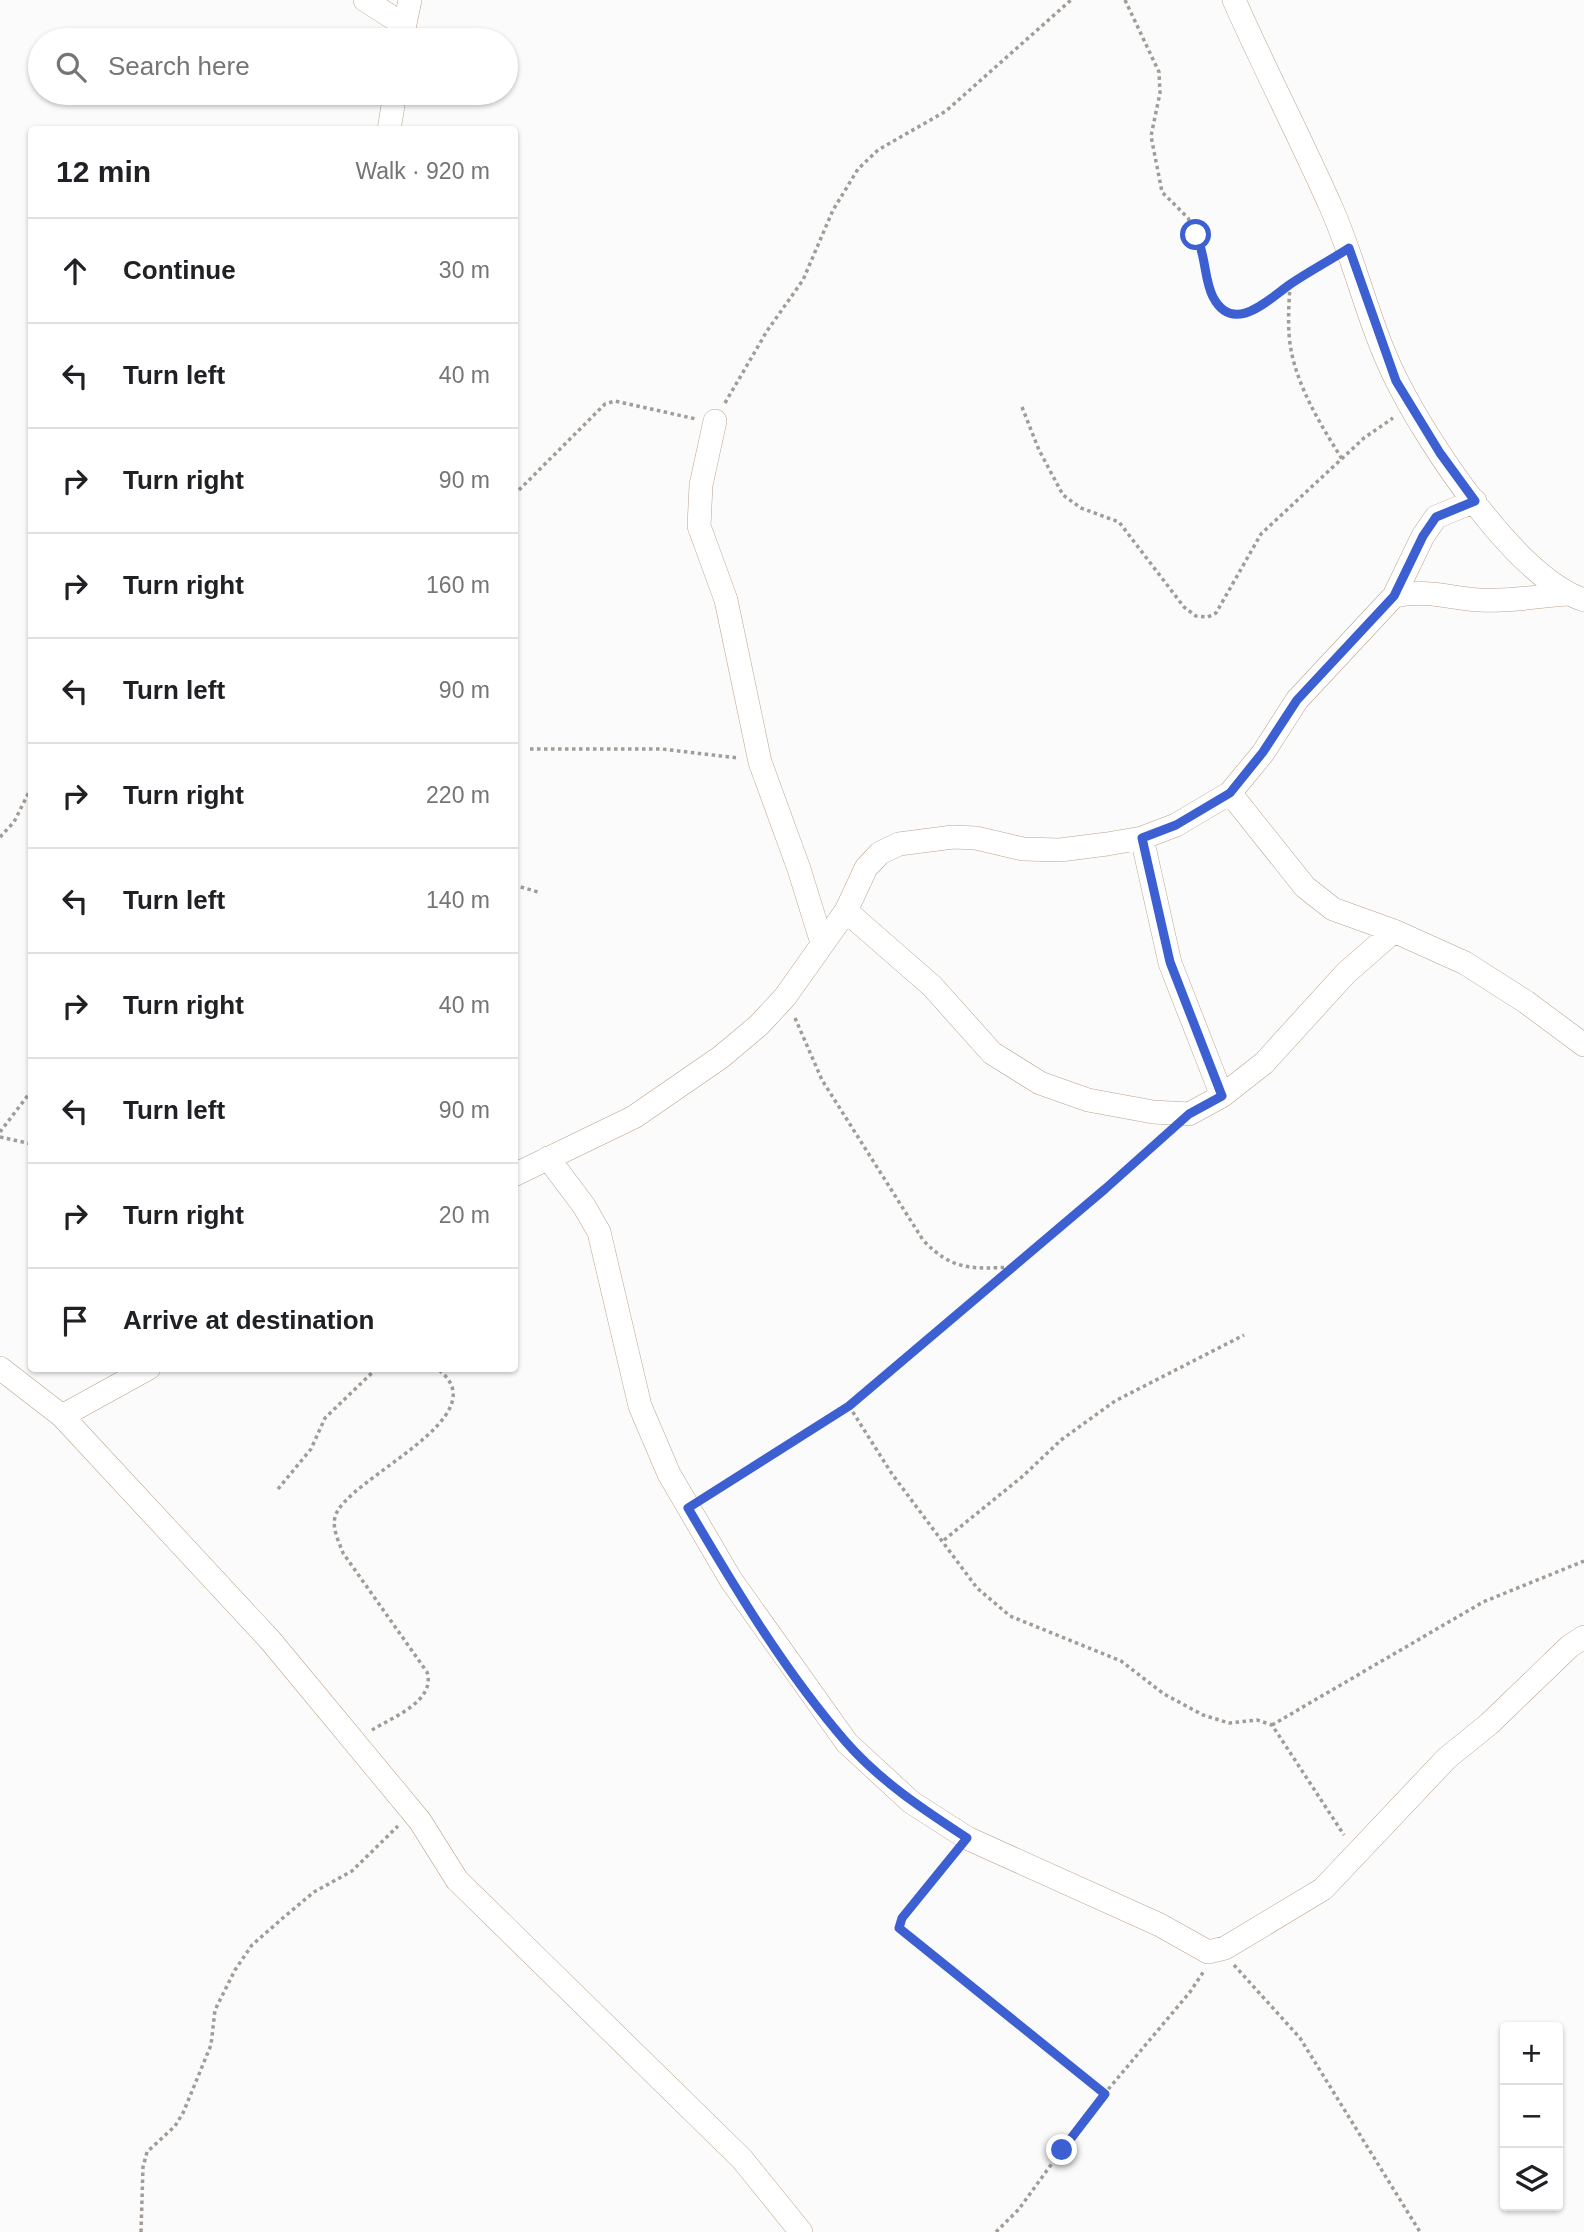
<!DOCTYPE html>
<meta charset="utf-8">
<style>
:root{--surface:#fff;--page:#f6f6f6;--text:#202124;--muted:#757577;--line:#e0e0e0}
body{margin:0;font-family:Arial,sans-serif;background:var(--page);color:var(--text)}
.controls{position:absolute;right:21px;bottom:21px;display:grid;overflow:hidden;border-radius:7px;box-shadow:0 2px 5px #0004}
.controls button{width:63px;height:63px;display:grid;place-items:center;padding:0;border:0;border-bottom:2px solid var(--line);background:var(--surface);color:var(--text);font:35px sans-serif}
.stop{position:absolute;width:21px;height:21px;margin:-16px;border:5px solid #3c5fd1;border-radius:50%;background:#fff}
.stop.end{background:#3c5fd1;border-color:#fff;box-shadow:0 2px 7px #0008}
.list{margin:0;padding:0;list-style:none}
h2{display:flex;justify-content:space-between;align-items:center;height:91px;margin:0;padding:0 28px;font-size:30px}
h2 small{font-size:23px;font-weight:400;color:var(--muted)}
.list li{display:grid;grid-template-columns:46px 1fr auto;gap:21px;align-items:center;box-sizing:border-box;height:105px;padding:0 28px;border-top:2px solid var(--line)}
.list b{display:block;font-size:26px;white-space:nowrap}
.list em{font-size:23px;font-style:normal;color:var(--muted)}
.icon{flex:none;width:38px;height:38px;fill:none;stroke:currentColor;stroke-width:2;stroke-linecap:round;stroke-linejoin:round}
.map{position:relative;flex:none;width:1584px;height:2232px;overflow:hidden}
.search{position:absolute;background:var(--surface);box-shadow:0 2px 5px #0004;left:28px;top:28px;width:490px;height:77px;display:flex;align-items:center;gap:18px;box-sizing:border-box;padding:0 24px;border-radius:38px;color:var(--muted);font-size:26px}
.panel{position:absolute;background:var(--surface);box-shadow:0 2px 5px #0004;left:28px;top:126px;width:490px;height:1246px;border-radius:7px}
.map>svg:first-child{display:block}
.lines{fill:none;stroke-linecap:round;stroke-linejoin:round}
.street-casing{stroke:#bca38a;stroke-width:24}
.path{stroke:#a19c97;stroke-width:3.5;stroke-dasharray:3.5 3.5;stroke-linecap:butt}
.street{stroke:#fff;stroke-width:23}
.route{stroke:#3c5fd1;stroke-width:9}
</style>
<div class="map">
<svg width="1584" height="2232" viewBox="0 0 1584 2232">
<rect width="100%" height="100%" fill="#fbfbfb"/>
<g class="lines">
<defs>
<path id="street" d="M365,0L404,25
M1234,0C1265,70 1300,137 1331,207C1356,263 1369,326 1397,381C1429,445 1516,577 1584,600
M402,38L410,0
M389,130L395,93
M715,421L701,485L699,526L726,600L760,762L799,869L822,943
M1394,596L1423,536L1436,517L1475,501
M1230,793L1305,887L1333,909L1394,931L1465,963L1526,1002L1584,1045
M1142,838L1170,963L1222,1096
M846,911L932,986L992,1053L1040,1083L1088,1100L1153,1112L1189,1114L1222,1096L1264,1063L1346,973L1394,931
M548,1158L584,1206L599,1232L640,1406L669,1474L731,1580L847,1743L911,1802L967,1838L1160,1925L1208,1952L1225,1948L1323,1889L1447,1758L1489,1724L1570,1646L1584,1637
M514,1175L634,1117L721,1057L759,1025L785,997L846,911L866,868L880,853L899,844L953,837L976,838L1023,849L1060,850L1107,844L1142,838L1176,825L1230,793L1263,753L1297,700L1394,596C1425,589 1450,598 1480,600C1508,602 1538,596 1567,594
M0,1368L62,1416L270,1640L420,1821L457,1880L742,2159L801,2232
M62,1416L149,1368"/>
</defs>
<!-- street casing -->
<use href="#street" class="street-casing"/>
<!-- path -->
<path class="path" d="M1125,0L1159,72L1160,93L1151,136L1162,192L1188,218L1204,252L1211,296L1222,310L1246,314L1257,311L1290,285L1329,261
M1290,285C1289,301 1288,318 1289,334C1292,379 1319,422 1342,459
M725,403L767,331L803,280L833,210L858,169L878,150L946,111L1071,0
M1022,407L1039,450L1063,495L1081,508L1119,522L1184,607L1196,616L1208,617L1216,613L1261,534L1364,438L1393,418
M514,495L605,404L615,401L696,419
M530,749H662L738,758
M0,837L14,822L32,786
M514,885L538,892
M795,1018L822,1080L923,1240C952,1271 973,1269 1012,1267
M0,1132L32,1090
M0,1137L32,1144
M849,1406L892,1474L977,1588L1010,1616L1121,1661L1164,1694L1203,1715L1229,1723L1257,1720L1272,1725L1344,1835
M278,1489L311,1449L325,1418L377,1368
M706,1496L849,1406L1167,1134
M944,1540L1023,1476L1061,1440L1115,1401L1244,1335
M1272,1725L1483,1602L1584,1561
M372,1730C393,1717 436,1701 427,1672L343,1553C339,1542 332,1529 335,1517C345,1478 505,1416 436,1368
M955,1853L902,1918L899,1928L1105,2094
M1234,1965L1300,2038L1420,2232
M141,2232L143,2167L147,2152L175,2126L183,2113L211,2045L215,2010L235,1970L252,1945L284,1917L314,1892L352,1871L398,1826
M996,2232L1019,2209L1090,2111L1190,1992L1204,1971"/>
<!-- street -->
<use href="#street" class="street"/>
</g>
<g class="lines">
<!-- route -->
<path class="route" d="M1062,2150L1105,2094L899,1928L902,1918L967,1838C924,1810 880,1781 846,1742C785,1672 735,1588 688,1508L849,1406L1105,1189L1189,1114L1222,1096L1170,962L1142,838L1176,825L1230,793L1263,752L1297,700L1394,596L1423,536L1436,517L1475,501L1440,453L1396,381L1349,248C1329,261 1308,272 1289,285C1267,301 1233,335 1213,297C1204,280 1206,255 1196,235"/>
</g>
</svg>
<div class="controls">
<button>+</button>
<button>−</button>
<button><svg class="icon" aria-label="layers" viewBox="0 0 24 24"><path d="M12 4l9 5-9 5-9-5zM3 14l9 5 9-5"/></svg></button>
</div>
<div class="stop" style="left:1196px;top:235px"></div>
<div class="stop end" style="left:1062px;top:2150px"></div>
<div class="search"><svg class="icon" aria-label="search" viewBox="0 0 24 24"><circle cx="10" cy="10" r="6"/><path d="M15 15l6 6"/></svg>Search here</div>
<section class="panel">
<h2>12 min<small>Walk · 920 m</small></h2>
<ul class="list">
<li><svg class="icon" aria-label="ahead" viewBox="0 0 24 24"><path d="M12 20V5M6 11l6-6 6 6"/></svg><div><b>Continue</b></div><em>30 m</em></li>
<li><svg class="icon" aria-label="left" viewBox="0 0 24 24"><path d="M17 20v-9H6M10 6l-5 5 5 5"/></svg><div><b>Turn left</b></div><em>40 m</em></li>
<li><svg class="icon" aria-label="right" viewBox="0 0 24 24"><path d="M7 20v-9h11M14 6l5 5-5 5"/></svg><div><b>Turn right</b></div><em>90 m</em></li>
<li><svg class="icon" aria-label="right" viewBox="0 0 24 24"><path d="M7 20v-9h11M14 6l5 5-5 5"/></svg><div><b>Turn right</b></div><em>160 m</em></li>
<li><svg class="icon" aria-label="left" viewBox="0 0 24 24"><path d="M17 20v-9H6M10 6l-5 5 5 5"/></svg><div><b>Turn left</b></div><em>90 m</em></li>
<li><svg class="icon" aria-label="right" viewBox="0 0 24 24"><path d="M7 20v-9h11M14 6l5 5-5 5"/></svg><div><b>Turn right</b></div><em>220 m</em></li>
<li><svg class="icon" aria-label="left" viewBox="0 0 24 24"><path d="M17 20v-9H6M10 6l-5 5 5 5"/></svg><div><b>Turn left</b></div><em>140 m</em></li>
<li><svg class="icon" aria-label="right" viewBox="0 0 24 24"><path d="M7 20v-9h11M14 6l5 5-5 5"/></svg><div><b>Turn right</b></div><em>40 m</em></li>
<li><svg class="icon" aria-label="left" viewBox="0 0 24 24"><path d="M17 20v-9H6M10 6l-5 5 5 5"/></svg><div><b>Turn left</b></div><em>90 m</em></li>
<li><svg class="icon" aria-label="right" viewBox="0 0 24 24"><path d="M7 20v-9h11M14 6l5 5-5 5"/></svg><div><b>Turn right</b></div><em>20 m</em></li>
<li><svg class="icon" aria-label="arrive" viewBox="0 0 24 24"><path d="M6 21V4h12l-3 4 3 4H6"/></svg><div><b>Arrive at destination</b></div></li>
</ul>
</section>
</div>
